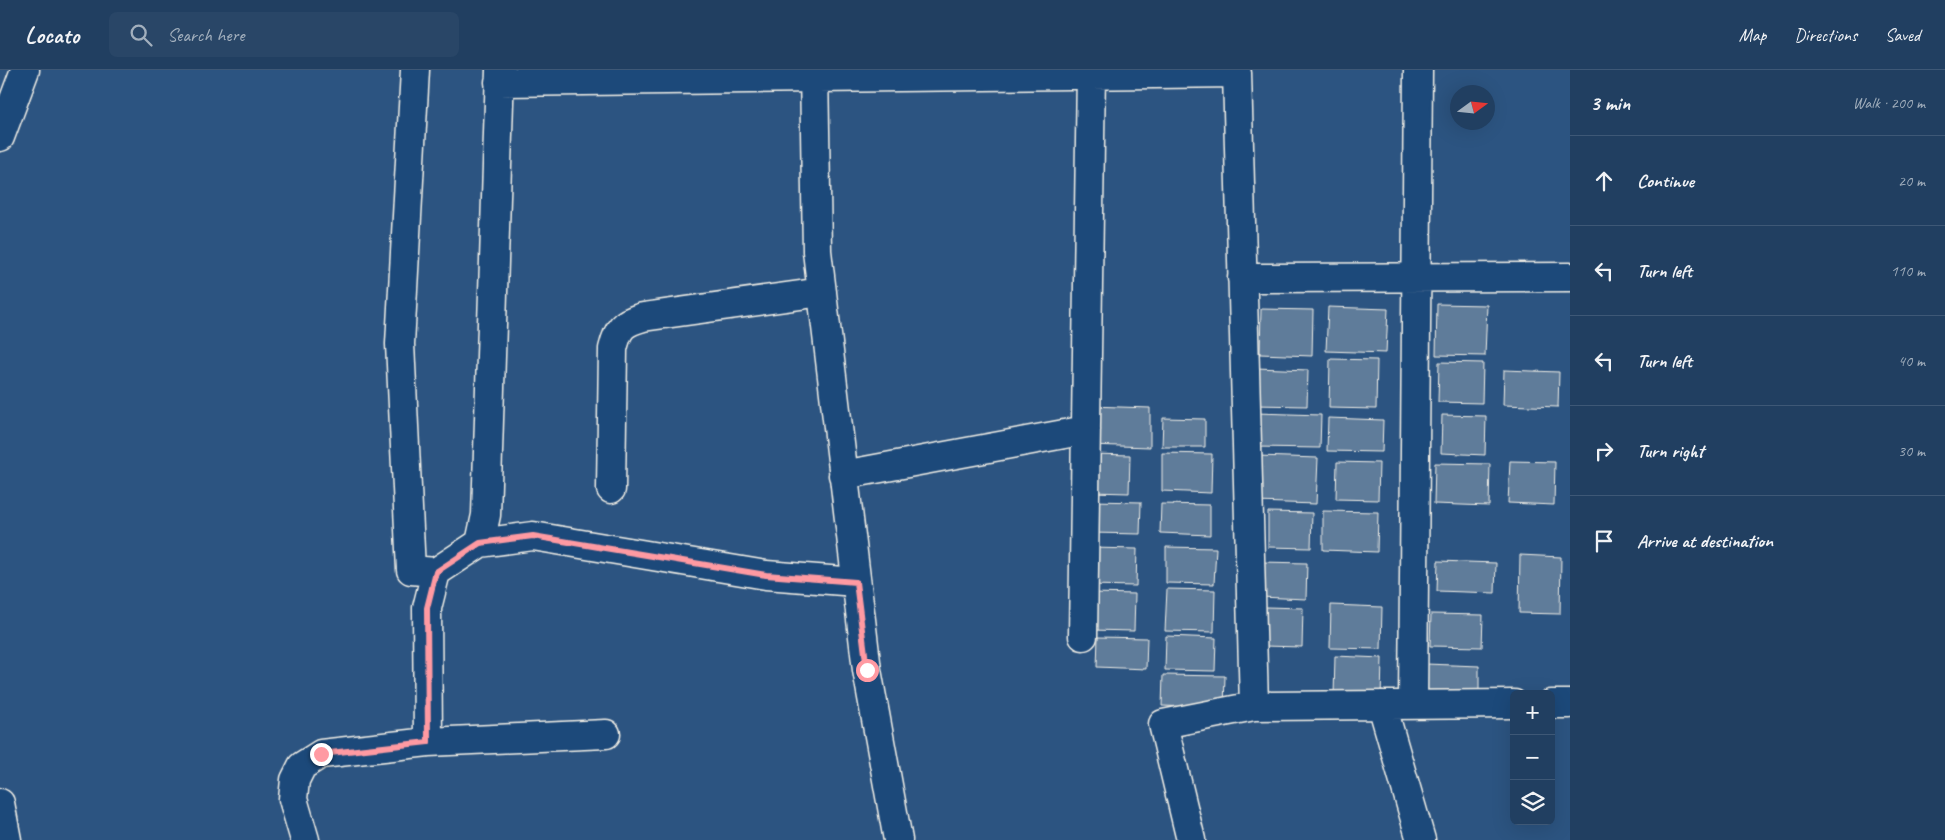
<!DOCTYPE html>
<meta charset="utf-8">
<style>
:root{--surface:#213f61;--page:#294667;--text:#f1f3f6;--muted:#a2afbd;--line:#3e5876}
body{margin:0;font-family:Caveat,sans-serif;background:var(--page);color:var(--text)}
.controls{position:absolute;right:15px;bottom:15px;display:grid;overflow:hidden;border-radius:8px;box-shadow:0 5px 20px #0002}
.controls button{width:45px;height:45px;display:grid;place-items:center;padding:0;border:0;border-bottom:1px solid var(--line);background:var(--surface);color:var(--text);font:25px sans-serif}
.compass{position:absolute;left:1450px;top:15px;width:45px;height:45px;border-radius:50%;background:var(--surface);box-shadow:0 5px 20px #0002;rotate:75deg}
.stop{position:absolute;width:15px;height:15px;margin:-11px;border:4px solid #ff9aa2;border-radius:50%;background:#fff}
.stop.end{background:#ff9aa2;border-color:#fff;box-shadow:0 1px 5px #0008}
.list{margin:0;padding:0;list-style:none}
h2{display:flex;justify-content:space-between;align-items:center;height:65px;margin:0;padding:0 20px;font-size:21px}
h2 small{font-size:16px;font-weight:400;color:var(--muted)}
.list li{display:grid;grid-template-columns:32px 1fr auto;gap:15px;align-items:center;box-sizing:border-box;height:90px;padding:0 20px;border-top:1px solid var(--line)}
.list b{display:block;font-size:19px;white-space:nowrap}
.list em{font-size:16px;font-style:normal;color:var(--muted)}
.icon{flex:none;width:28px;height:28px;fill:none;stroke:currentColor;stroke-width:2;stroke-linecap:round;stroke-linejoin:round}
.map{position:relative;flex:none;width:1570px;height:770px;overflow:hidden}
header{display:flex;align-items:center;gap:30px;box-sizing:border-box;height:70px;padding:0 25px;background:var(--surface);border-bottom:1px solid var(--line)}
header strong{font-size:24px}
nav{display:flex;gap:28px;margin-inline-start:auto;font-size:18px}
.search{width:350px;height:45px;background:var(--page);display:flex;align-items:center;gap:12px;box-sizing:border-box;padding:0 18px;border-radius:8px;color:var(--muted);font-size:19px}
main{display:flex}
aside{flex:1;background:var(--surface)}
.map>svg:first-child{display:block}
.building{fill:#5e7b9a;stroke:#f4f1e8}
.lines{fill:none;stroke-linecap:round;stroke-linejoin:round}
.minor-casing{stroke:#f4f1e8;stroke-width:31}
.minor{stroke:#1f4a7a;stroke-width:28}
.route{stroke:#ff9aa2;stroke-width:6}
</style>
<header>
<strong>Locato</strong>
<div class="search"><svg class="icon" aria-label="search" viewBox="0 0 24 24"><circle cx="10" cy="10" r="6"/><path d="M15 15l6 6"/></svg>Search here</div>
<nav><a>Map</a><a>Directions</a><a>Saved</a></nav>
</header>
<main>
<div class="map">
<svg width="1570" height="770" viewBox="0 0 1570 770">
<rect width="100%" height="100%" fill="#2c5481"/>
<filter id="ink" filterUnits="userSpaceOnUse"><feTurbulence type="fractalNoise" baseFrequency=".02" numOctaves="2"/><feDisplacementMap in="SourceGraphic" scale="10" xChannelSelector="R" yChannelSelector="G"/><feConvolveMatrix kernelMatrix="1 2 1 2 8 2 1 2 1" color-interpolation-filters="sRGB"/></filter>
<g filter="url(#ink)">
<!-- building -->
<path class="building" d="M1437,234L1487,235L1485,286L1436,285Z
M1328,237L1388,239L1386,283L1326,281Z
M1261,239L1313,240L1312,286L1260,284Z
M1330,289L1377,290L1376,339L1329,338Z
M1439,292L1483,293L1482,333L1438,332Z
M1256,298L1308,300L1307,336L1255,335Z
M1504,300L1559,302L1558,337L1503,335Z
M1090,336L1150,338V377L1089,375Z
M1256,343L1321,345L1320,378L1256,377Z
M1442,345L1486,346L1485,385L1441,383Z
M1163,348L1205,349V377H1162Z
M1328,348L1383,350L1382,382L1327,381Z
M1162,383L1212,384L1211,423L1162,421Z
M1093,384L1130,385L1129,423L1092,422Z
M1257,386L1318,388L1316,434L1256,432Z
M1510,391L1555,392L1554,435L1508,433Z
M1337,392L1379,393L1378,430L1336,429Z
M1435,393L1490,394L1489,436L1434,434Z
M1093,431L1141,432L1140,464L1092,463Z
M1161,434L1210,435V465L1160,463Z
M1323,441L1378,442L1377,482L1323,480Z
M1268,442L1312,443L1311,478L1268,477Z
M1166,477L1216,478L1214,514L1166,513Z
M1091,478L1137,479L1136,516L1089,515Z
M1520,485L1561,487L1560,544L1519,543Z
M1438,491L1496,493L1495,523L1437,521Z
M1261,492L1307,493L1306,529L1260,527Z
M1167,519L1215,520L1214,562L1165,561Z
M1092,523L1135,524L1134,561L1091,560Z
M1331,535L1382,537L1381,579L1330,578Z
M1266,537L1303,538L1302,577L1264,576Z
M1431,544L1483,545L1482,577L1430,576Z
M1166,566L1216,568L1215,601L1165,600Z
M1098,567L1147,568L1146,599L1097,597Z
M1335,586L1382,588L1381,628L1334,626Z
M1426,594L1479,596V627L1426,626Z
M1163,605L1225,606L1224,638L1162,636Z"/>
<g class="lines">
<defs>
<path id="minor" d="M415,0L400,274L411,500L436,502
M814,0L817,181L867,600L898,770
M499,12L1237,3L1254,636L1514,634
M0,67L25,0
M1242,208L1570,207
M843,405L1086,360
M611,419L613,279C618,258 622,253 643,247L822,222
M480,473L533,466L766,505L856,512
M1083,566L1091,0
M1551,634H1570
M1382,635L1421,770
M1413,635L1418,0
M428,672L606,664
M0,733L7,770
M305,770L293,729L295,710L302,696L321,684L428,672L427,538L436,502L480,473L486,445L500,0
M1191,770L1163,654L1254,636"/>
</defs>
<!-- minor casing -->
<use href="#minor" class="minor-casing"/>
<!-- minor -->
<use href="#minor" class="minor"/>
</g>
</g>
<g class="lines" filter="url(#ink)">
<!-- route -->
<path class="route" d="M321,684L428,672L427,538L436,502L480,473L533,466L766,505L856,512L867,600"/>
</g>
</svg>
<div class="controls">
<button>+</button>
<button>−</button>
<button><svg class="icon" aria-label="layers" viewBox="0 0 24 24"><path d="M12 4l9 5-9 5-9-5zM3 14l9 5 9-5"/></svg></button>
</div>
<svg class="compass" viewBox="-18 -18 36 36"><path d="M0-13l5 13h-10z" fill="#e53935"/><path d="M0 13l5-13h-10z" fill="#a2afbd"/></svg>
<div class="stop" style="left:867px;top:600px"></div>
<div class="stop end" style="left:321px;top:684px"></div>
</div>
<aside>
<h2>3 min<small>Walk · 200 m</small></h2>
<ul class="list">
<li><svg class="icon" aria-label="ahead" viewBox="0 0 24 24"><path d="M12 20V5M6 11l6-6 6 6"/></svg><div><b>Continue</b></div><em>20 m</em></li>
<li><svg class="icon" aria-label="left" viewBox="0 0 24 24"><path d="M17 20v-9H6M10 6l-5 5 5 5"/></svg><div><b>Turn left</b></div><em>110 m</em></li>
<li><svg class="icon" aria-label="left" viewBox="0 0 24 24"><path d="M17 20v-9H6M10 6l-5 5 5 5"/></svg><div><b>Turn left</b></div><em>40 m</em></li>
<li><svg class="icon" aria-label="right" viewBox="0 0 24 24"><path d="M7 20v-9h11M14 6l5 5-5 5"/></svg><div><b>Turn right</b></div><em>30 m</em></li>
<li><svg class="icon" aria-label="arrive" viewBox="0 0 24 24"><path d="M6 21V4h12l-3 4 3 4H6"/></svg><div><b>Arrive at destination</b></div></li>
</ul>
</aside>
</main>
